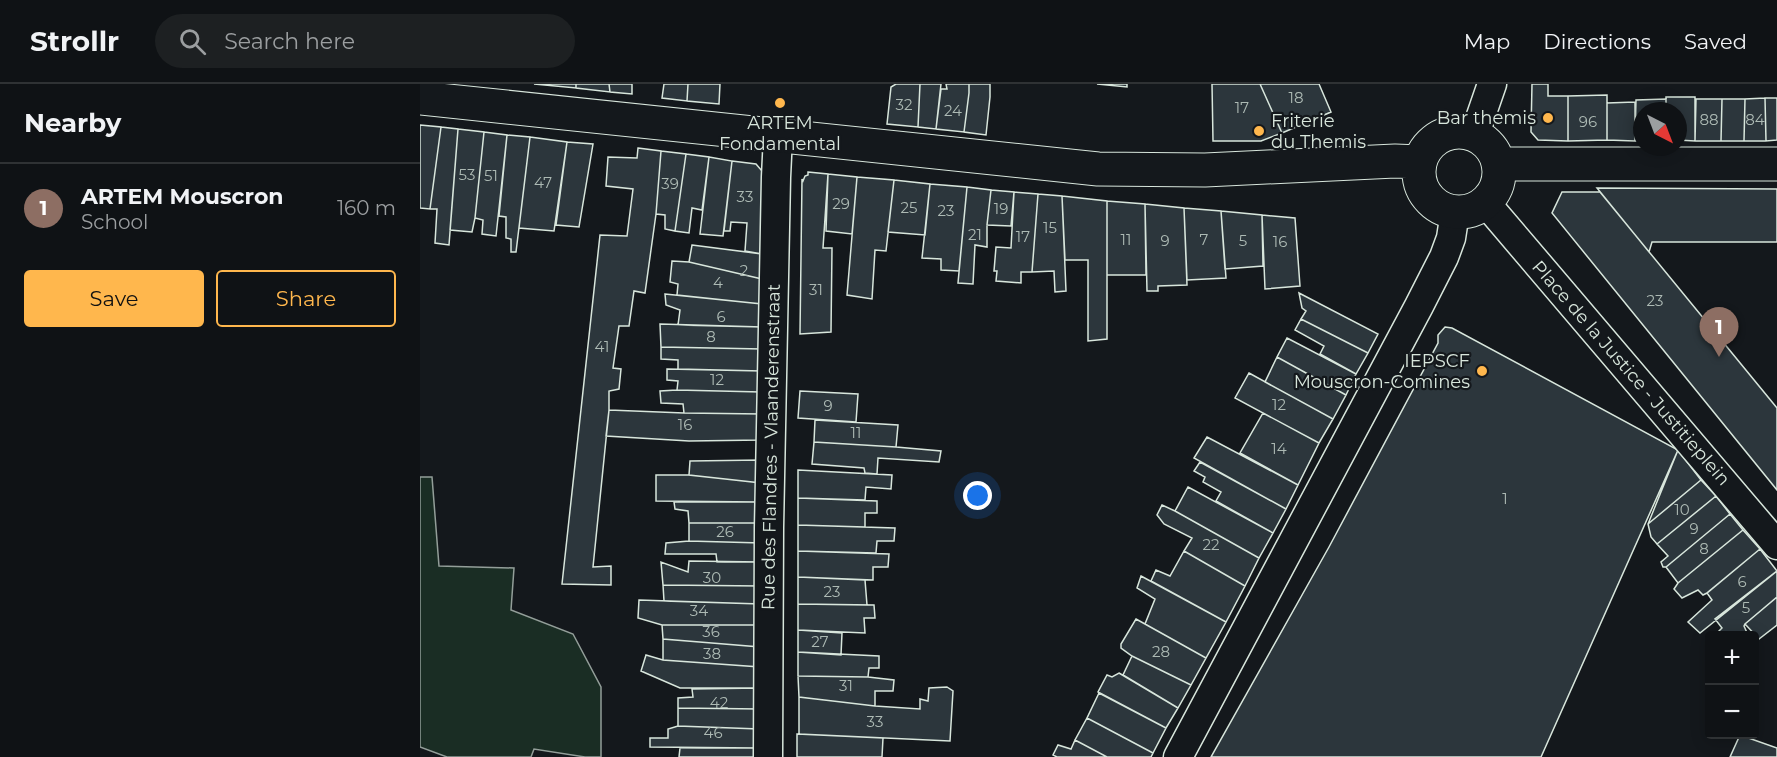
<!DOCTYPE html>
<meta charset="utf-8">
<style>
:root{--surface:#0f1215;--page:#1d2022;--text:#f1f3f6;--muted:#9b9ea0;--line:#2f3234;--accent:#ffb74d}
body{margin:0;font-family:Montserrat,sans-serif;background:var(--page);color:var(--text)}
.controls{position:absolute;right:18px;bottom:18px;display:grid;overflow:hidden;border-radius:6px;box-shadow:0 3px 15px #0003}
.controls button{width:54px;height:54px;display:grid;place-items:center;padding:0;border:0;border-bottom:2px solid var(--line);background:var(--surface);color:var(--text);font:30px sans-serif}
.compass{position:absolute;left:1213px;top:18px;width:54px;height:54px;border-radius:50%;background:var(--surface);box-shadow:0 3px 15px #0003;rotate:138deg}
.you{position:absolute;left:558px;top:412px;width:21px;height:21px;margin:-15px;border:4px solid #fff;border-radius:50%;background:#1a73e8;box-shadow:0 0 0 9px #1a73e833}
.badge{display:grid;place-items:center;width:39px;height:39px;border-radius:50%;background:var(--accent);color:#fff;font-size:20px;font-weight:700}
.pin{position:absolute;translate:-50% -50px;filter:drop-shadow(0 2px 3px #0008)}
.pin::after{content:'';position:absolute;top:32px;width:21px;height:18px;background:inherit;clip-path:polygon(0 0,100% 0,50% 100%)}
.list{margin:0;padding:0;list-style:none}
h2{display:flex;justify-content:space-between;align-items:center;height:78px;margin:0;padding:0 24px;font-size:26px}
h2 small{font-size:20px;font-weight:400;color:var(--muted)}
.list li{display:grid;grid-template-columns:39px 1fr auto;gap:18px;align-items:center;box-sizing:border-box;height:90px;padding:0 24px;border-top:2px solid var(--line)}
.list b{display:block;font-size:22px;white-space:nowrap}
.list p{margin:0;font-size:20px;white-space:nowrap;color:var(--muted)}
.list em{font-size:20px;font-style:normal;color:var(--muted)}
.actions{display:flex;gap:12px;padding:18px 24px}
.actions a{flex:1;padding:14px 0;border:2px solid var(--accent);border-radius:6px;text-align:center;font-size:21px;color:var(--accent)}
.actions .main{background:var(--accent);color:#111}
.icon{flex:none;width:33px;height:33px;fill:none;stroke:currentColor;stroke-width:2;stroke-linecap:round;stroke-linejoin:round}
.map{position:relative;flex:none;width:1357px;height:673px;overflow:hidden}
header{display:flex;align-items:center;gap:36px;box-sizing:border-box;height:84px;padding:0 30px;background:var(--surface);border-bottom:2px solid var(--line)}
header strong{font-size:28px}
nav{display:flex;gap:33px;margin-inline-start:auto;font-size:21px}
.search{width:420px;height:54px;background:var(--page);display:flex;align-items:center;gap:15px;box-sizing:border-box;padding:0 21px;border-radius:33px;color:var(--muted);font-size:22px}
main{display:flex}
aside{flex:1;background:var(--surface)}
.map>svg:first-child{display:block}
.green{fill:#1a2d24;stroke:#939e99;stroke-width:1.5}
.building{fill:#2c363c;stroke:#d8e6dc;stroke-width:1.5}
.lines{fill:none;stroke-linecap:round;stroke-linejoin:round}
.street-casing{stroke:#d8e6dc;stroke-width:31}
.secondary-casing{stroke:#d8e6dc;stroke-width:35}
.street{stroke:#14181c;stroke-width:28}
.secondary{stroke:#14181c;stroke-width:33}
.poi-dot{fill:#ffb74d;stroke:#14181c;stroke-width:2}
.labels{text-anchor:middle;stroke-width:4.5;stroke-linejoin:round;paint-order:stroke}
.number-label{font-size:15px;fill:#adbab4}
.poi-label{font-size:18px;fill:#d8e6dc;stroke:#14181c;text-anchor:end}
.street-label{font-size:18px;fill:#d8e6dc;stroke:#14181c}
</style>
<header>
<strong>Strollr</strong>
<div class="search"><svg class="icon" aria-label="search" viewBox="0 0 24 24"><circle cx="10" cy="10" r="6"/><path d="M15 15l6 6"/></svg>Search here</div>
<nav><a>Map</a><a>Directions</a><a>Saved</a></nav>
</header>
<main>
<aside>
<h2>Nearby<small></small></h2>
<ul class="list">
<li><span class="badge" style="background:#8d6e63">1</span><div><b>ARTEM Mouscron</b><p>School</p></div><em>160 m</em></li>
</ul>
<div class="actions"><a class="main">Save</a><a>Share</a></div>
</aside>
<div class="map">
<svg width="1357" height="673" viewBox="0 0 1357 673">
<rect width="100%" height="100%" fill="#14181c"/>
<!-- green -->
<path class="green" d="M0,393H12L19,482L94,484L91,526L153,550L181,603V673H165L114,665L111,673H27L0,663Z"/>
<!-- building -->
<path class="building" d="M114,0H156V4Z
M156,0H189L190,8L156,4Z
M189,0H212V10L190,8Z
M244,0H268L267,17L242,14Z
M268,0H300L299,20L267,17Z
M476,0H500L498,43L467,40L471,3Z
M500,0H521L516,45L498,43Z
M526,0H549V9L544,48L516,45L521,5H527Z
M549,0H570V13L566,51L544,48L549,9Z
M677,0H707V3Z
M792,0H840L862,49L841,57H793Z
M840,0H899L911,28L862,49Z
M1112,0H1128V12H1148V57L1118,56L1111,48Z
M1187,11V56L1148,57V12Z
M1246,13H1275V57L1258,56V27H1246Z
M1345,14L1346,57H1324L1325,15Z
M1345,14H1357V56L1346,57Z
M1246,15V27H1222V57H1215L1216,16Z
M1276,15H1302L1301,57H1275Z
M1302,15H1325L1324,57H1301Z
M1215,18V57L1187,56V19Z
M0,41L21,43L10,125L0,124Z
M21,43L38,45L29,161L15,159L17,125H10Z
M38,45L64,48L55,134L52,148L30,146Z
M64,48L87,51L76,152L62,150L63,136L55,134Z
M87,51L110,53L96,168H91V155L86,154V133L79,132Z
M110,53L147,58L134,147L99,144Z
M147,58L173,60L159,143L136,141Z
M218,64L241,67L236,130L225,209L214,207L209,242H199L193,284L201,285L199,305L189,307V326L173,483L191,482V501L142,500L180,151L207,152L213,105L186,102L188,73L217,74Z
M241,67L266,70L255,147L245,145V131L236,130Z
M266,70L289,73L282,126L272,124L269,149L255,147Z
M289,73L312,77L303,152L280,150Z
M312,77L336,80L342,87V170L325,167L327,139L311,138L310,147H304Z
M388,88L408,90L403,164H412L411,248L380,250L382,95L383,97L385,92L388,91Z
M408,90L437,93L432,150L406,147Z
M437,93L474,96L466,167L455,166L452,215L427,211Z
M474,96L510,100L505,151L468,148Z
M510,100L547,103L539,187L521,186V175L502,174Z
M547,103L571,106L567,141V163L555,161L553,200L538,199Z
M1177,104L1357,105V158H1232L1229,168Z
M571,106L594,108L591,142L567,141Z
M594,108L618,110L612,188H601V199L576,197L577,187H574L576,163L591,164Z
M1142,108H1180L1357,324V406L1132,129Z
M618,110L642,112L646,207L635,208L634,187L612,188Z
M642,112L687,117V255L668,257V176H645Z
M687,117L725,120L726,191H687Z
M725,120L764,124L767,201L738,202V207H727Z
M764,124L801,127L806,194L767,196Z
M801,127L842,131L843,182L805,185Z
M842,131L875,134L880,202L845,205Z
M272,161L342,170V195L269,178Z
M252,177L269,178L342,195V220L257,211L258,200L250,198Z
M879,209L958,250L948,269L881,235L886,227L882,224Z
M245,210L342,220V243L258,241L260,226L246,221Z
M881,235L948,269L936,290L900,270L904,262L875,246Z
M240,240L342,243V265L241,263Z
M1025,243L1032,244L1258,366L1121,673H791L909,463L1018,259V251Z
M867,254L936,290L926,311L857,273Z
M241,263L342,265V287L258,285V276L241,275Z
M857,273L926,311L913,335L845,298Z
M247,285L342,287L341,308L257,306L258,297L247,296Z
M829,289L913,335L899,359L815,314Z
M257,306L341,308L342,330L264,329L263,320L241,319L240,307Z
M380,307L438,310L436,338L378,334Z
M189,326L264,329L342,330V356L269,357L186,352Z
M843,329L899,359L878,401L820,369Z
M395,336L478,341L476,363L394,358Z
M787,353L878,401L866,425L774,374Z
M394,358L476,363L521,367L519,378L458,374L457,390L445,389L444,384L392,380Z
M1258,366L1281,396L1228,440Z
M341,376V399L269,391L270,377Z
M780,378L866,425L853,449L796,417L801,408L783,398L785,393L774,387Z
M378,386L472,391L471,405L446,403L445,416L378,414Z
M236,391H269L341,399V418L236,417Z
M1281,396L1296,412L1237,460L1231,453L1228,440Z
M768,403L853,449L839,474L755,427Z
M1296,412L1310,430L1246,483H1243L1241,478L1248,472L1237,460Z
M378,414L457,417V429H445V443L378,441Z
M254,418H341V439H269L268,427L255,425Z
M742,421L755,427L839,474L825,502L764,467L772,454L744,440L737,431Z
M1310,430L1323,446L1258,499L1246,483Z
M269,439H341V459L269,457Z
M378,441L475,444L474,457H457L456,469L378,467Z
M1323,446L1340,465L1287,509L1283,511L1278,506L1262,514L1254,505L1258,499Z
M269,457L341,459V478H297L296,470H245L246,459Z
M1340,465L1357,487L1280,549L1268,538L1292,516L1287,509Z
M378,467L469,470L468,483H453V496L378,493Z
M764,467L825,502L806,538L731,497L736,486L750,492Z
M269,477L341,478V502L243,501L241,478L268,488Z
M1357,487V513L1325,540L1324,542L1328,551L1294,552L1302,544L1295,535Z
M721,492L806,538L786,574L725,540L735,515L717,504Z
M378,493L445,496L447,521L378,520Z
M243,501L341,502L340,520L244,517Z
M1357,513V541L1339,555L1325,540Z
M219,516L340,520V541H242L218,534Z
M378,520L454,521L455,534H444L445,549L378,546Z
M716,535L786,574L771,601L712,572L701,564V560Z
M242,541H340V563L243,555Z
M378,546L422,549L421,571L378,568Z
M243,555L340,563V583L243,576Z
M378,568L459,572V584H449L448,593L378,592Z
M226,571L243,576L340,583V604H260L221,587Z
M712,572L771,601L758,624L703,591Z
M699,589L758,624L746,644L678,608L687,591L692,593Z
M378,592L448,593L474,596L473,607H455V622L379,613Z
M527,603L533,607L530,657L379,650V613L455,622L500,625V615L508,617L509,604Z
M340,604V625L258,624V614L273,613L272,605Z
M679,609L746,644L733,669L667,634Z
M258,624L340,625L339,645L258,642Z
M667,634L733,669L731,673H687L655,656Z
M258,642L339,645V664L230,663V654H248V645Z
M377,650L463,654L462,673H377Z
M1320,651L1357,664V673H1310Z
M655,656L687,673H637L633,671L638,661L651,665Z
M260,664H339V673H259Z"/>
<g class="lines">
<defs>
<path id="street" d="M1054,52L1072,0
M1065,118L1357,461
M348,673L349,444L356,93L358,52
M758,673L999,222L1024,173L1031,154L1035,128"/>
<path id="secondary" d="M0,14L678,85L785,86L975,77L1000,78
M999 88a40 40 0 1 1 80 0a40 40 0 1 1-80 0Z
M1078,80H1357"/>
</defs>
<!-- street casing -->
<use href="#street" class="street-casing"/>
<!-- secondary casing -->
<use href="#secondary" class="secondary-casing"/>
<!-- street -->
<use href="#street" class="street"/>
<!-- secondary -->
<use href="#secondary" class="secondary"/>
</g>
<!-- markers -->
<g class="poi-dot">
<circle cx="360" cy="19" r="6"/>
<circle cx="1128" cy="34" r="6"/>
<circle cx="839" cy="47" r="6"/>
<circle cx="1062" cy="287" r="6"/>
</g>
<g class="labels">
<!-- number labels -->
<g class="number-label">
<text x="876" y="19">18</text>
<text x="484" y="26">32</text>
<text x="822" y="29">17</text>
<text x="533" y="32">24</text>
<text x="1289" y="41">88</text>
<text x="1335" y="41">84</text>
<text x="1168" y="43">96</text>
<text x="47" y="96">53</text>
<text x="71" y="97">51</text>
<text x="123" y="104">47</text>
<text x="250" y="105">39</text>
<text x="325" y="118">33</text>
<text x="421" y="125">29</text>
<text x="489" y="129">25</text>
<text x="581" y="130">19</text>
<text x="526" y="132">23</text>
<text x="630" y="149">15</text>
<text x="555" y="156">21</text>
<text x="603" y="158">17</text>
<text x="706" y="161">11</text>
<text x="784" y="161">7</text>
<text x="745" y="162">9</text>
<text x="823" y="162">5</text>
<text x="860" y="163">16</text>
<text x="324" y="192">2</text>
<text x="298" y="204">4</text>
<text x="396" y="211">31</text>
<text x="1235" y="222">23</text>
<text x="301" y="238">6</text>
<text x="291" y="258">8</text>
<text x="182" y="268">41</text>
<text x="297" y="301">12</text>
<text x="859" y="326">12</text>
<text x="408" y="327">9</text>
<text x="265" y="346">16</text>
<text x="436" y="354">11</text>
<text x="859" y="370">14</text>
<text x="1085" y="420">1</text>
<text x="1262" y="431">10</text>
<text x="1274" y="450">9</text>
<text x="305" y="453">26</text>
<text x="791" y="466">22</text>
<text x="1284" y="470">8</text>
<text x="292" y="499">30</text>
<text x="1322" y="503">6</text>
<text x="412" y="513">23</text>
<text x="1326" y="529">5</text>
<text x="279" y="532">34</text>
<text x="291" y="553">36</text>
<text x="400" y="563">27</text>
<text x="741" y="573">28</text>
<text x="292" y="575">38</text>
<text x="426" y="607">31</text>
<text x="299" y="624">42</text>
<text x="455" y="643">33</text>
<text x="293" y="654">46</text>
</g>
<!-- poi labels -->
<g class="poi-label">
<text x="1116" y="40">Bar themis</text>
<text x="851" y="43" text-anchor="start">Friterie<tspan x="851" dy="21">du Themis</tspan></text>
<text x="360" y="45" text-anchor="middle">ARTEM<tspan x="360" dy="21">Fondamental</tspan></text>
<text x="1050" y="283">IEPSCF<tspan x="1050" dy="21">Mouscron-Comines</tspan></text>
</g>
<!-- street labels -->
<g class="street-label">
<text transform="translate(1211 289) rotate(49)" y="6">Place de la Justice - Justitieplein</text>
<text transform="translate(351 363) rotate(-89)" y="6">Rue des Flandres - Vlaanderenstraat</text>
</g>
</g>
</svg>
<div class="controls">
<button>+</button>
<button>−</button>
</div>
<svg class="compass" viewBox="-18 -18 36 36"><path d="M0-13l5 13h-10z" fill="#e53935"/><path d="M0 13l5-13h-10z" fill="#9b9ea0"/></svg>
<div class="you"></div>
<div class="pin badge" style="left:1299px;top:273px;background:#8d6e63">1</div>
</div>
</main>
